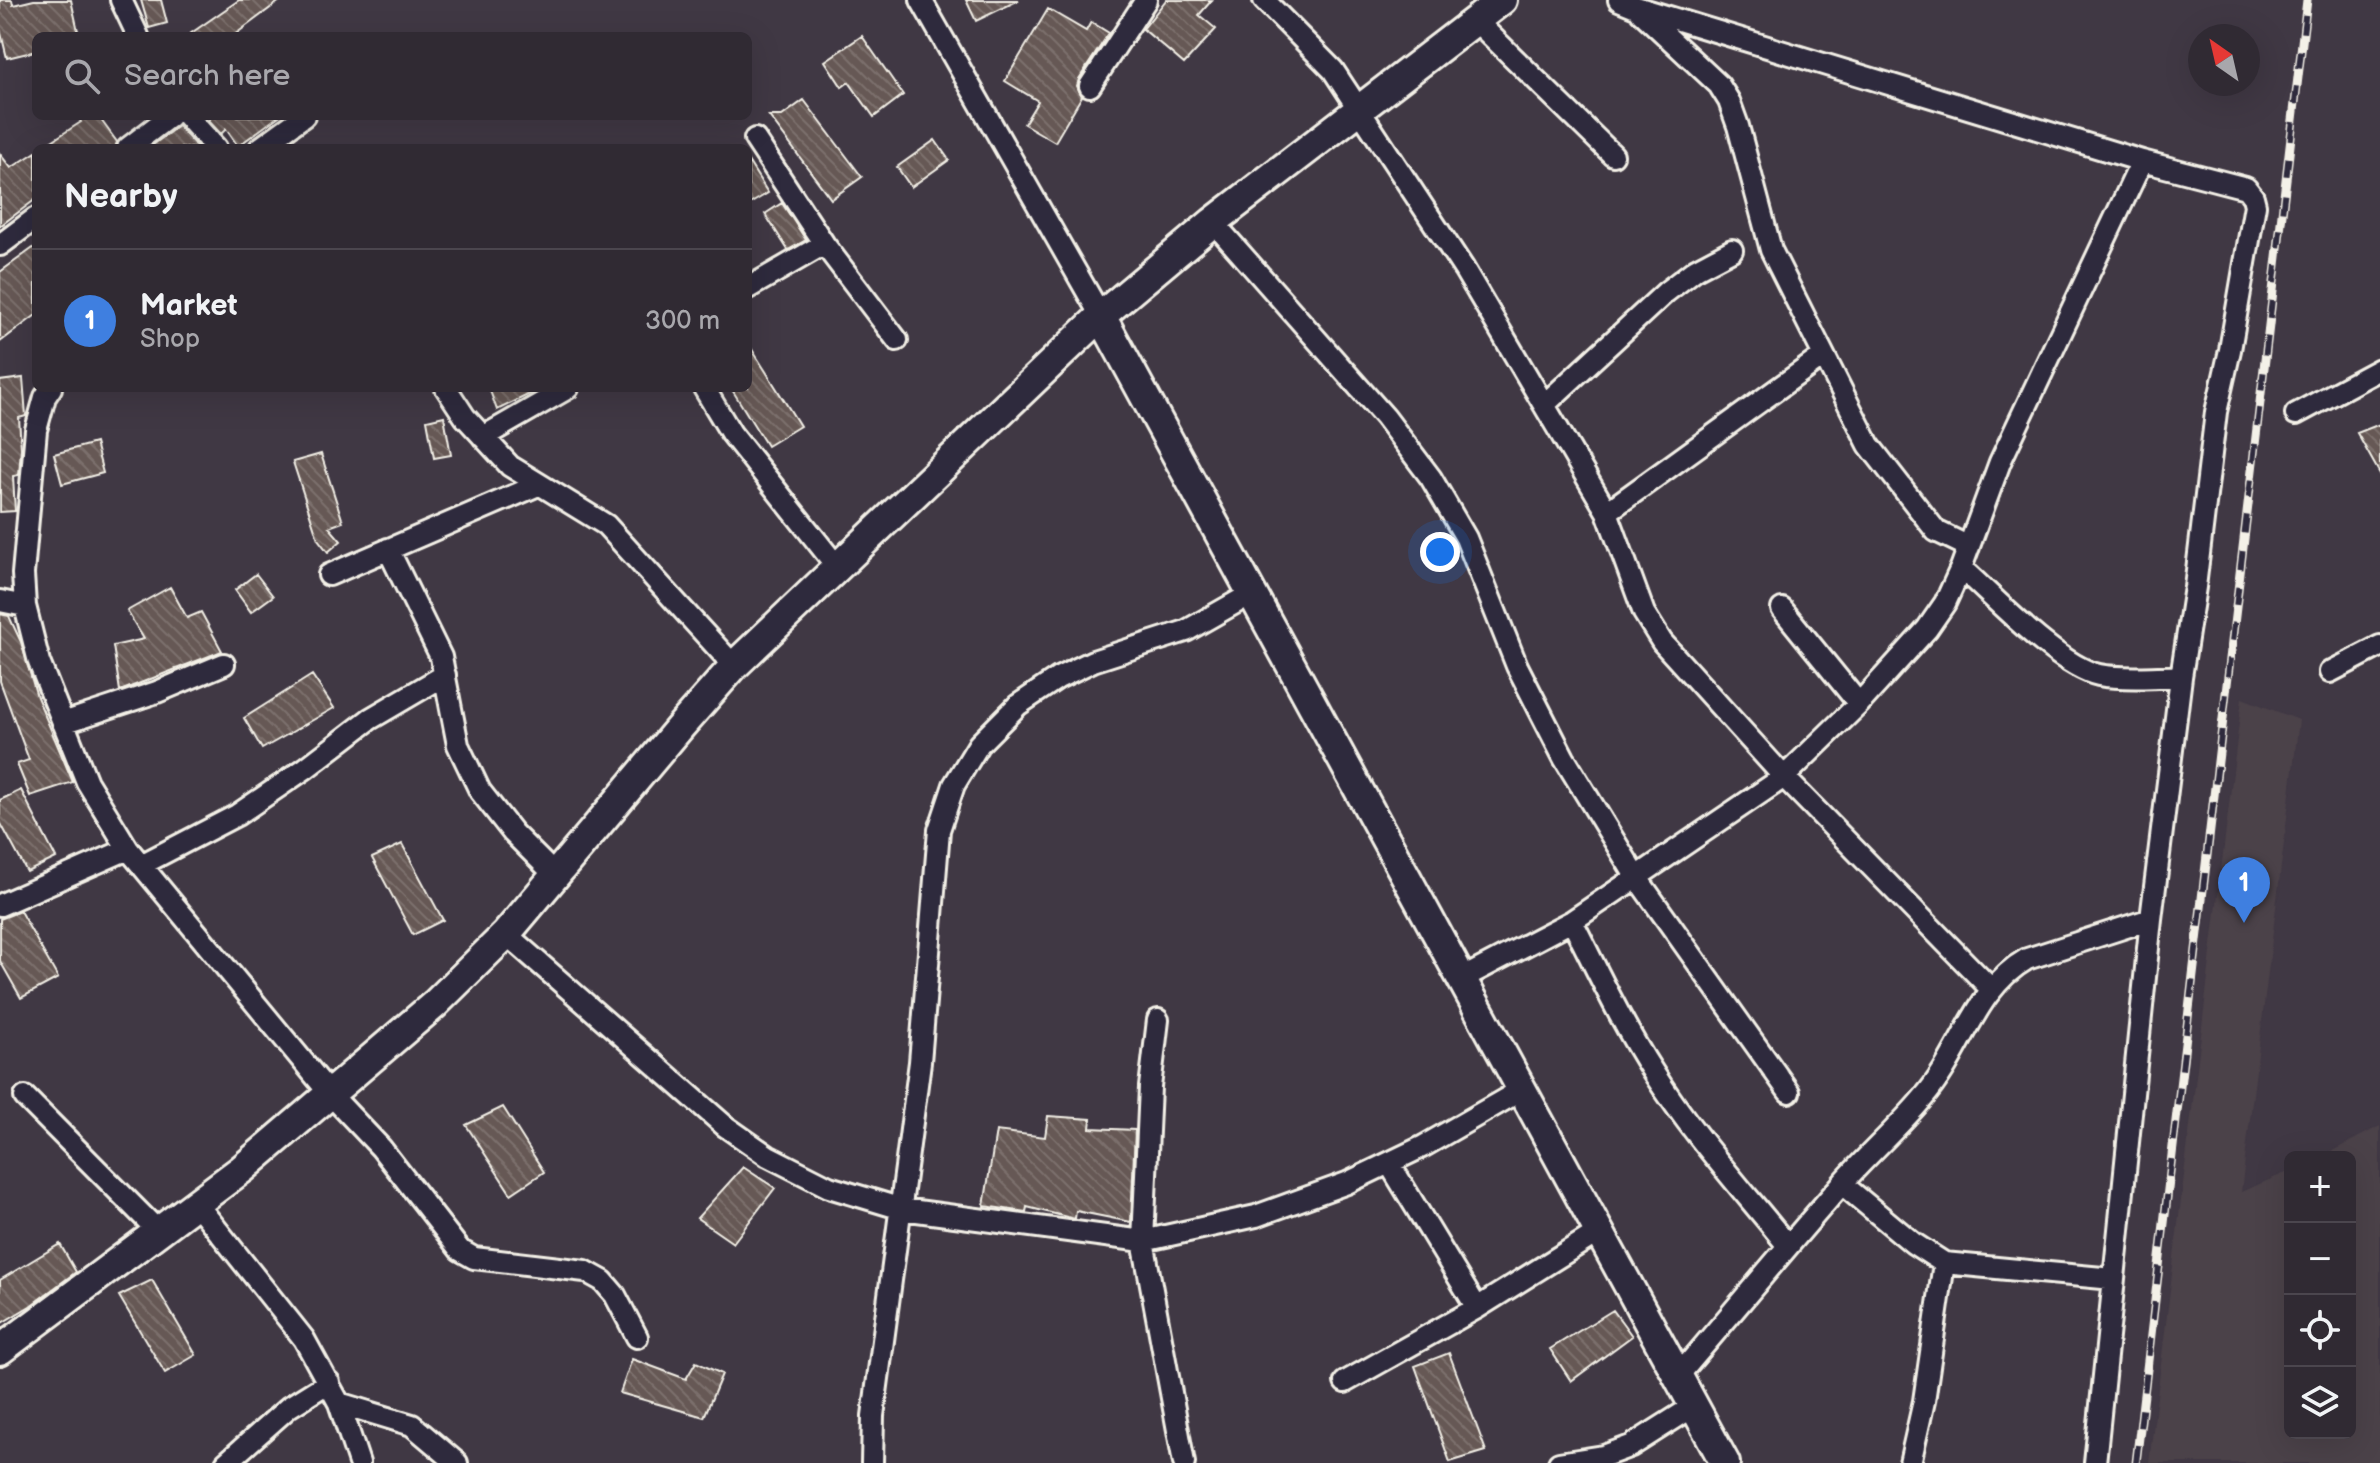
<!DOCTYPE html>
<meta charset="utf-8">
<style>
:root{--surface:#302a33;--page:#38323b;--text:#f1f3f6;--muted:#a8a7ac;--line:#4b464e;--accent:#ffd166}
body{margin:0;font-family:"Balsamiq Sans",sans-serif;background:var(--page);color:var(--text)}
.controls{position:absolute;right:24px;bottom:24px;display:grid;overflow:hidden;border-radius:12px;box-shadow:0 8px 32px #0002}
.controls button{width:72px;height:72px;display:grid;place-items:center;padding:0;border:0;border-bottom:2px solid var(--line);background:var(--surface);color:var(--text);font:40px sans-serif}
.compass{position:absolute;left:2188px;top:24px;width:72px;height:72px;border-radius:50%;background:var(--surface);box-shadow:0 8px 32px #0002;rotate:326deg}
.you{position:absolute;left:1440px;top:552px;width:28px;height:28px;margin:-20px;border:6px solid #fff;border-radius:50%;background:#1a73e8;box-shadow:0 0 0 12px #1a73e833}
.badge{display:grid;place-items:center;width:52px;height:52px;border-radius:50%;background:var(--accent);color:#fff;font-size:26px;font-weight:700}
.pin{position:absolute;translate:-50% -66px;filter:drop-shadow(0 2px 4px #0008)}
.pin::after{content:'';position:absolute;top:42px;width:28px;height:24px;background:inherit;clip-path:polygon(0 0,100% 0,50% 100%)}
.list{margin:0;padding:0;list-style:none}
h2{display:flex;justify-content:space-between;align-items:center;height:104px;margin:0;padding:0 32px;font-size:34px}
h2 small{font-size:26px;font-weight:400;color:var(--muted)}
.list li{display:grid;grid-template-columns:52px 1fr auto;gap:24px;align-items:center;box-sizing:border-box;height:144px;padding:0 32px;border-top:2px solid var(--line)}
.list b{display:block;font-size:30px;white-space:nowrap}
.list p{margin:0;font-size:26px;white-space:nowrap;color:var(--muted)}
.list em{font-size:26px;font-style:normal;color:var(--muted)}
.icon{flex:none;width:44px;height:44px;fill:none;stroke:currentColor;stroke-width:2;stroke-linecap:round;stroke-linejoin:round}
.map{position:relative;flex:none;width:2380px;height:1463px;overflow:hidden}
.search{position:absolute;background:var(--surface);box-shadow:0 8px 32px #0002;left:32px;top:32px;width:720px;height:88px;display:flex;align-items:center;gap:20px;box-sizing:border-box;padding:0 28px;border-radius:12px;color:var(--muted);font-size:30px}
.panel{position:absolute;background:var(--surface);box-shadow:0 8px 32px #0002;left:32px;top:144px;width:720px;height:248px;border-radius:12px}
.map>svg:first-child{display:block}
.built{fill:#4b4249}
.building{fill:url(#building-back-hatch);stroke:#f4f1e8;stroke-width:2}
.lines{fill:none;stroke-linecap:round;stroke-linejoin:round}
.street-casing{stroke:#f4f1e8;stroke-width:26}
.secondary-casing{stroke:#f4f1e8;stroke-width:34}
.street{stroke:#2f2a3d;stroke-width:20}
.secondary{stroke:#2f2a3d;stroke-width:28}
.rail-casing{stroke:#f4f1e8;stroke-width:9}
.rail{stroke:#2f2a3d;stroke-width:6;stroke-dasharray:18;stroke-linecap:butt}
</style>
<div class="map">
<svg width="2380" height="1463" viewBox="0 0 2380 1463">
<defs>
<pattern id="building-back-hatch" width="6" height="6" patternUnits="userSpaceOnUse" patternTransform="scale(2)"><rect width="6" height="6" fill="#665854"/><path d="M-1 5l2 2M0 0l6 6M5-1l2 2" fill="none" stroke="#7c706d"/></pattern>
</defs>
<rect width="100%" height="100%" fill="#403844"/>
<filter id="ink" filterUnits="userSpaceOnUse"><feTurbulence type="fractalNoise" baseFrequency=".0125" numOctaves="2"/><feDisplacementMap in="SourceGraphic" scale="16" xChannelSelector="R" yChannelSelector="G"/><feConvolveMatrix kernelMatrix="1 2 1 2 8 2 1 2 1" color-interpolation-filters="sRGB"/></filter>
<g filter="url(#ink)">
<!-- built -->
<path class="built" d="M2242,698L2299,720L2241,1192L2290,1171V1433H2350V1157H2321L2380,1126V1463H2149Z"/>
<!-- building -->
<path class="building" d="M0,0H12L13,5L34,0H71L78,31L54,36H36V51L7,58L0,29Z
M141,0H161L167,23L149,28Z
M239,0H281L233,36H187Z
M966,0H1019L976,21Z
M1166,0H1212L1199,15L1216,29L1184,64L1143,29Z
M1048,9L1086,31L1091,22L1109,33L1079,79L1077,86L1082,96L1055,142L1024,124L1038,101L1005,81Z
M862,36L903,95L874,117L849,82L842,87L825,61Z
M804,100L862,177L831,199L769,116H782Z
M77,116H98L117,142L115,148H41L81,122Z
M213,116H279L238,146L226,129L221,134L208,120Z
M178,126L198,148H149Z
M935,140L949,160L911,187L897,167Z
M36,152V199L0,226V154L11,168Z
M748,161L768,193L748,205Z
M782,203L806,240L788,250L765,214Z
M36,246V315L0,342V272Z
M748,343L800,426L767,446L731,388H748Z
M23,378L26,416L19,418L21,448L19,475L13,476L15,511L0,512V381Z
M489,388H542L497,410Z
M444,416L451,455L434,458L427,420Z
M2380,424V474L2357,433Z
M95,443L103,473L62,484L54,454Z
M321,454L343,522L329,527L341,541L328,552L318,539L293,462Z
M256,574L273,596L251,612L235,590Z
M170,587L187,618L201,612L222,651L120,691L113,646L144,639L127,611Z
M0,614L9,616L21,642L37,697L73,782L30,796L17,764L29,760L0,681Z
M312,675L334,708L262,749L244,718Z
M21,790L56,858L27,872L0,822V800Z
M402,844L443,920L413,935L372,858Z
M20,911L58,978L21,998L0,961V919Z
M503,1107L544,1172L511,1194L466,1125Z
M1048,1116L1091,1119L1090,1128L1135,1130L1131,1222L1076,1211L1075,1219L1027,1207L1026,1212L984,1206L996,1131L1045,1137Z
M743,1167L775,1188L733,1243L697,1218Z
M60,1244L76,1272L30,1306L0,1324V1280Z
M152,1280L196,1355L165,1373L119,1296Z
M1613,1310L1632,1336L1571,1381L1550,1349Z
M1449,1353L1486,1451L1450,1462L1415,1366Z
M632,1359L686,1379L696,1362L722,1374L704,1417L620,1393Z"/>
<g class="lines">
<defs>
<path id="street" d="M121,0L138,36
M921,0L1101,316
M1264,0L1333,70L1464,269L1607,512L1644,613L1662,642L1784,777L1990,988
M1619,0L1636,7L2142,161L2246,188L2253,197L2255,205L2230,350L2216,412L2195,587L2181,677L2151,919L2095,1463
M1641,12L1719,85L1729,101L1738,126L1771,250L1869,445L1936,531L1969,547
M1475,20L1613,155
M1090,86L1146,0
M187,116L216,148
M755,139L824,244L897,340
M128,148L170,116
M260,148L304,116
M1213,222L1385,417L1431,478L1466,538L1517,666L1564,758L1637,878L1789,1092
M0,245L36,218
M748,288L824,244
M51,388L45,397L36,430L23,574L25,606L39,662L87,782L128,849L330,1094L381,1148L460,1250L474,1258L585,1271L603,1281L615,1295L637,1337
M446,388L465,417L510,466L606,525L734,666
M704,388L731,433L838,568
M1544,405L1666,292L1696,269L1732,250
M2296,414L2380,369
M483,437L568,388
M1607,512L1823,356
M388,549L441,657L458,745L480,791L513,833L555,875
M1961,568C1994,597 2058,666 2099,675C2124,680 2155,676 2181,677
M329,575L538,485
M0,601L25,606
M1782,609L1859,704
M2330,672L2380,646
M63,723L157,692L224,664
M141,865L237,815L306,768L370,719L445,675
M0,905L128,849
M1572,921C1598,972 1622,1024 1653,1072C1692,1134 1742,1189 1788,1246
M506,934L725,1126L768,1156L829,1187L902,1209L1143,1241L1256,1216L1347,1183L1424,1146L1523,1089
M1461,979L1572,921L1784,777L1859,704L1927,629L1945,603L1961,568L2000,462L2142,161
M1158,1020L1150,1087L1143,1241L1184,1463
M25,1097L158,1231
M1389,1163L1477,1308
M1842,1184L1913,1243L1944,1263L2113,1279
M196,1203L304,1339L339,1403L359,1463
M1678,1376C1732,1313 1785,1249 1840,1186C1866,1156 1897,1129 1923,1098C1962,1054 1974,989 2027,959L2151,919
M1345,1382L1477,1308L1600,1231
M339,1403L412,1425L457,1463
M226,1463L289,1407L329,1382
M872,1463L873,1416L920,1062L939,830L954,785L979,744L1018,705L1058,678L1093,661L1186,631L1251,594
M1559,1463L1604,1456L1631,1446L1694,1406
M1910,1463L1924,1401L1944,1263"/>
<path id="secondary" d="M1101,316L1725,1463
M0,1350L242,1169L435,1004L506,934L681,726L734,666L1101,316L1213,222L1502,0"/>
</defs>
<!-- street casing -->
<use href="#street" class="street-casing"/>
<!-- secondary casing -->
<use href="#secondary" class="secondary-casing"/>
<!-- street -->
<use href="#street" class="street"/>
<!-- secondary -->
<use href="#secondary" class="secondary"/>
<defs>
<path id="rail" d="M2136,1463L2307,0"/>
</defs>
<!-- rail casing -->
<use href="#rail" class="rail-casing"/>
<!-- rail -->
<use href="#rail" class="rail"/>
</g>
</g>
</svg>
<div class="controls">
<button>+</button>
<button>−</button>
<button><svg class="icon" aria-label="locate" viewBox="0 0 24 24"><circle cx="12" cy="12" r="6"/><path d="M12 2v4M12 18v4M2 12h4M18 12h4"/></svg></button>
<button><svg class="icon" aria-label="layers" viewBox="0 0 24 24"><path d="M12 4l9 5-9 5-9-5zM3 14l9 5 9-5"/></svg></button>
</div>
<svg class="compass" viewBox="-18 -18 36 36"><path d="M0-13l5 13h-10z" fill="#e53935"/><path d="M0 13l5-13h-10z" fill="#a8a7ac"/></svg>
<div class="you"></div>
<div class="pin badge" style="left:2244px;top:923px;background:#3f7fe0">1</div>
<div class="search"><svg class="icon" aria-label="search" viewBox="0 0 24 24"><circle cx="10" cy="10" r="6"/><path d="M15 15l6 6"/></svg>Search here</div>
<section class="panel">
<h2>Nearby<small></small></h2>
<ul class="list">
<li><span class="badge" style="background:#3f7fe0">1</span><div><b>Market</b><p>Shop</p></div><em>300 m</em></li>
</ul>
</section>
</div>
